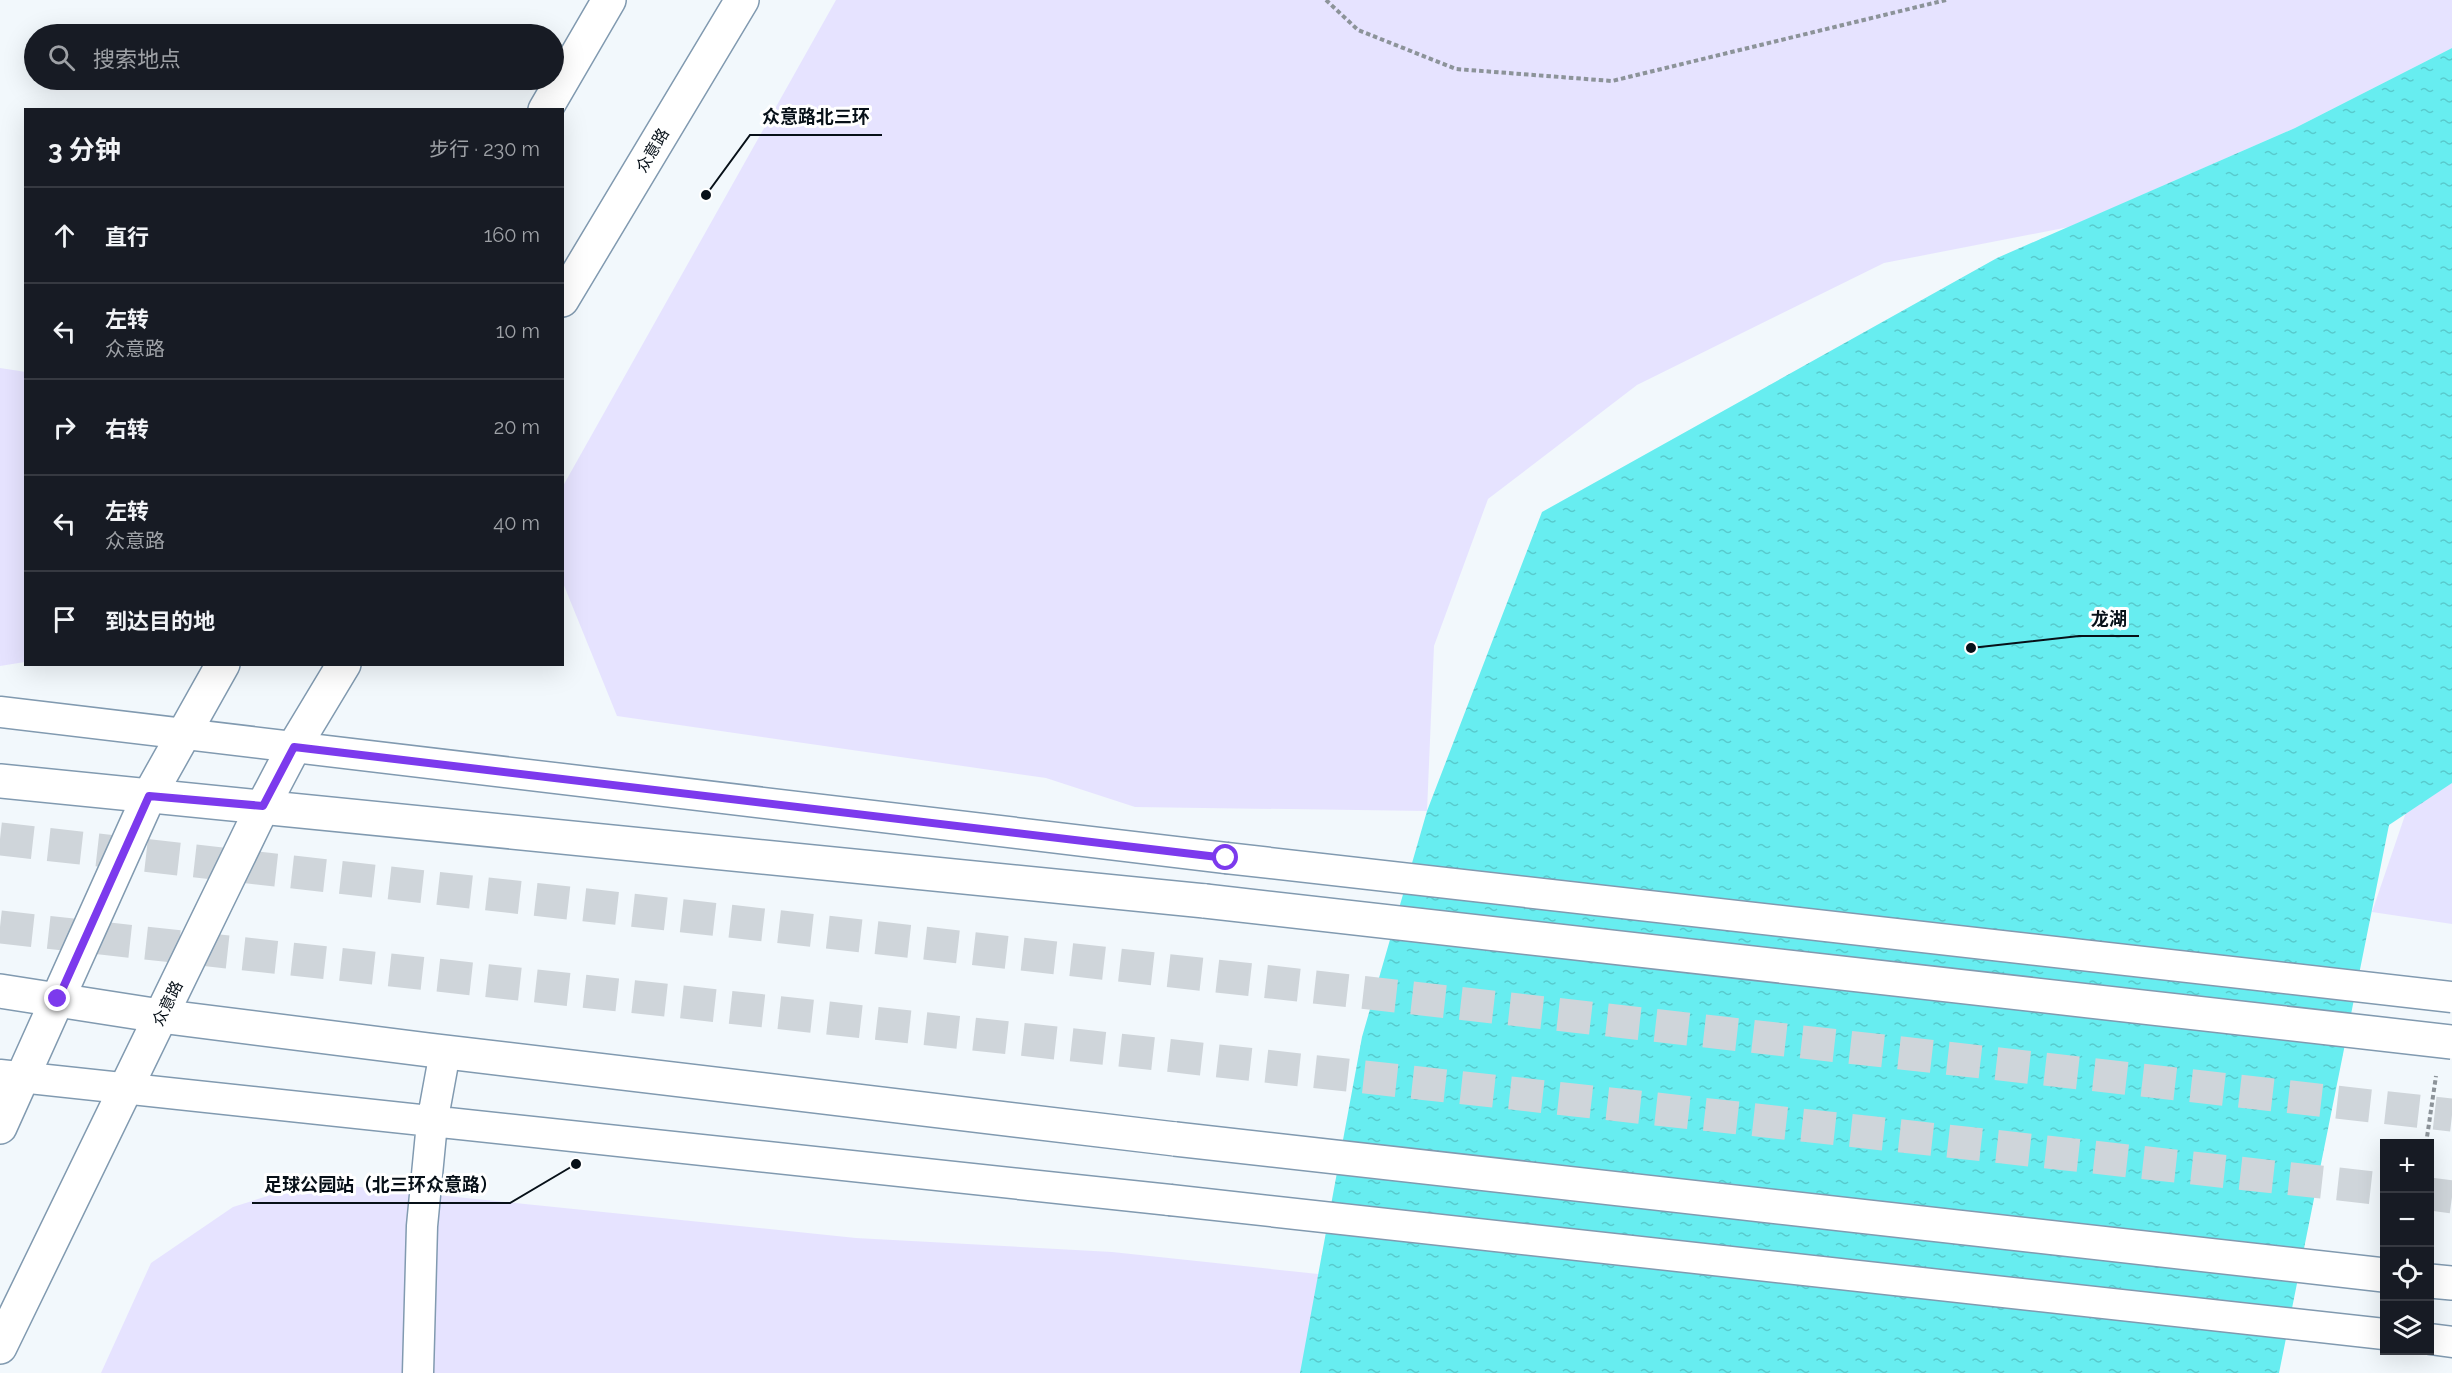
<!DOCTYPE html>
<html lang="zh">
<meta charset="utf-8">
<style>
:root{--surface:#171b24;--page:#20242c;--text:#f1f3f6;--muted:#9ea1a6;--line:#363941}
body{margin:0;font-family:Raleway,"Noto Sans SC",sans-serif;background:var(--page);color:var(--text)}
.controls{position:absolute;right:18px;bottom:18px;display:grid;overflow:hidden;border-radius:0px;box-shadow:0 6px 24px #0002}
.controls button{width:54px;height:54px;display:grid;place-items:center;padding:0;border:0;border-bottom:2px solid var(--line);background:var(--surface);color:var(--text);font:30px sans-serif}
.stop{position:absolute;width:18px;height:18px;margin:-14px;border:4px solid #7c3aed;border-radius:50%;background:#fff}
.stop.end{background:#7c3aed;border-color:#fff;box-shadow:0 2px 6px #0008}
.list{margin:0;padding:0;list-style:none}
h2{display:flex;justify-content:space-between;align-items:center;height:78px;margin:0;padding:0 24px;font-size:26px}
h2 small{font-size:20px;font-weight:400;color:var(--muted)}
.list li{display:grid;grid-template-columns:39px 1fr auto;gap:18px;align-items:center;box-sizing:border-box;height:96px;padding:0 24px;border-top:2px solid var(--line)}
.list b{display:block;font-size:22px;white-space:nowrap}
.list p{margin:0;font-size:20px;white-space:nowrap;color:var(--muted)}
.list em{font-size:20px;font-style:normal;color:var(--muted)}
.icon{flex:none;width:33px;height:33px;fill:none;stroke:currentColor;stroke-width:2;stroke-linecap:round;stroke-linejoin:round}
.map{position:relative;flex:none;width:2452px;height:1373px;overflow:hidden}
.search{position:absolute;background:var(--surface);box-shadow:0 6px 24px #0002;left:24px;top:24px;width:540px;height:66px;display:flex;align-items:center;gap:15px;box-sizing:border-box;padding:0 21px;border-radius:33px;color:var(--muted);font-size:22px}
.panel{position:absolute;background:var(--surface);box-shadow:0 6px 24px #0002;left:24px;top:108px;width:540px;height:558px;border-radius:0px}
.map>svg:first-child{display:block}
.park{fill:#e6e3ff}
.water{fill:url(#water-ripples)}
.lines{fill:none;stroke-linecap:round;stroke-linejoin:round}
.highway-tunnel{stroke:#cfd5da;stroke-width:33;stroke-dasharray:33 16;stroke-linecap:butt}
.street-casing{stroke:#819ab0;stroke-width:33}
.secondary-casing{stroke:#819ab0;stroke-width:36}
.primary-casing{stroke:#819ab0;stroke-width:36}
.path{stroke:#8c9399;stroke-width:4;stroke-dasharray:4.5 3;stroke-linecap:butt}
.street{stroke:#fff;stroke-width:30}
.secondary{stroke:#fff;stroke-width:33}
.primary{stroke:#fff;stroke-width:33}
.street-bridge-casing{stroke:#819ab0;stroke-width:33;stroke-linecap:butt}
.primary-bridge-casing{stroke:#819ab0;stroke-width:36;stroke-linecap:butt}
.street-bridge{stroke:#fff;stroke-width:30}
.primary-bridge{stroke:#fff;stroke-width:33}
.route{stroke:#7c3aed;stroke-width:8}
.labels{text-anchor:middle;stroke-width:6;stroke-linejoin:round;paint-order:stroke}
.street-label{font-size:16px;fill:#071018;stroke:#fff}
.leader{fill:none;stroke:#071018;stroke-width:2}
.callout-dot{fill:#071018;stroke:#fff;stroke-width:2}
.callout-label{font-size:18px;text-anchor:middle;font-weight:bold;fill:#071018;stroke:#fff;stroke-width:6;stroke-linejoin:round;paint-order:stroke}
</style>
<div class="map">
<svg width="2452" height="1373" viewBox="0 0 2452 1373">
<defs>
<pattern id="water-ripples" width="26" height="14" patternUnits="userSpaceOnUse" patternTransform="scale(1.5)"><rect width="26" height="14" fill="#67edf0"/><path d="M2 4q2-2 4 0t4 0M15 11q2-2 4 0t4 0" fill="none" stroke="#58cacd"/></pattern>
</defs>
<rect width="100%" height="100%" fill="#f2f8fc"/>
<!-- park -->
<path class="park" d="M836,0H2452V48L2295,128L2069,227L1884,263L1637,385L1488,499L1434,646L1427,811L1135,807L1046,778L617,716L563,583V486Z
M0,368L26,372L25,662L0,666Z
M2452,714V924L2372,912L2433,733Z
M311,1182L856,1238L1112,1252L2244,1373H101L151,1263L233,1207Z"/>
<!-- water -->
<path class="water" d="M2452,48V783L2389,825L2279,1373H1300L1362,1037L1427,811L1542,512L1997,258L2295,128Z"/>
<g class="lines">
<!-- highway-tunnel -->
<path class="highway-tunnel" d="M0,839L2452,1115
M0,927L2384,1189
M2430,1194L2452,1197"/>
<defs>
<path id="street" d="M0,712L1226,858
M0,1075L1170,1200
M2430,1339L2452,1342
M418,1373L422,1226L432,1123L445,1052"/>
<path id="secondary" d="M545,110L609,0
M562,300L742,0
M0,1127L149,796L223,664
M0,1347L263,806L294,747L344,664"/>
<path id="primary" d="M0,781L1205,901
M0,991L160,1016L429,1050L1175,1139
M2430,1281L2452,1283"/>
</defs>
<!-- street casing -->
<use href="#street" class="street-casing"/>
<!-- secondary casing -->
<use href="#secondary" class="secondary-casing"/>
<!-- primary casing -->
<use href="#primary" class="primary-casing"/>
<!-- path -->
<path class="path" d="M1326,0L1358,30L1456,69L1612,81L1946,0
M2426,1144L2436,1076"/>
<!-- street -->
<use href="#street" class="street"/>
<!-- secondary -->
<use href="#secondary" class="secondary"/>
<!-- primary -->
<use href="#primary" class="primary"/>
<defs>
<path id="street-bridge" d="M1226,858L2452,997
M1170,1200L2384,1334"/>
<path id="primary-bridge" d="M1205,901L2452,1042
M1175,1139L2384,1275"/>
</defs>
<!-- street-bridge casing -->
<use href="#street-bridge" class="street-bridge-casing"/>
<!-- primary-bridge casing -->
<use href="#primary-bridge" class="primary-bridge-casing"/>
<!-- street-bridge -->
<use href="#street-bridge" class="street-bridge"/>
<!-- primary-bridge -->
<use href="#primary-bridge" class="primary-bridge"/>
</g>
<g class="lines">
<!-- route -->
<path class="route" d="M58,999L149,796L263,806L294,747L1226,858"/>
</g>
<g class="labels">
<!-- street labels -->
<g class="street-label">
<text transform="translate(652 150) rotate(-59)" y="6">众意路</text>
<text transform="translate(167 1003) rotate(-64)" y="6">众意路</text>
</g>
</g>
<!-- callouts -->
<path class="leader" d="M706 195L750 135H882M1971 648L2079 636H2139M576 1164L510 1203H252"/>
<g class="callout-dot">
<circle cx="706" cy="195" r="6"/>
<circle cx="1971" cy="648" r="6"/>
<circle cx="576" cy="1164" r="6"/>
</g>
<g class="callout-label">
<text x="816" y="123">众意路北三环</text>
<text x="2109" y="625">龙湖</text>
<text x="381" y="1191">足球公园站（北三环众意路）</text>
</g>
</svg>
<div class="controls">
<button>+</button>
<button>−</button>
<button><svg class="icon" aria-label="locate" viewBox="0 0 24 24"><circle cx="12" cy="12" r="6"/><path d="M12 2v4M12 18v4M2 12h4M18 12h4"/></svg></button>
<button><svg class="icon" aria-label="layers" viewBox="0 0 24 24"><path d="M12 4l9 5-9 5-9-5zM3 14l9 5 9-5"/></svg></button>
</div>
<div class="stop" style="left:1226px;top:858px"></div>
<div class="stop end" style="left:58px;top:999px"></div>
<div class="search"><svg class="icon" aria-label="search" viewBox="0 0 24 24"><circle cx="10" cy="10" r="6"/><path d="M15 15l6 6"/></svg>搜索地点</div>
<section class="panel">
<h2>3 分钟<small>步行 · 230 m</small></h2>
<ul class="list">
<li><svg class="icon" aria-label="ahead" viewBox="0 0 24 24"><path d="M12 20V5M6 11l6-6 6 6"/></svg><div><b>直行</b></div><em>160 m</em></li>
<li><svg class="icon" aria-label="left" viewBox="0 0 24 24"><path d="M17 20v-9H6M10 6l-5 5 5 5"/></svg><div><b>左转</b><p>众意路</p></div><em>10 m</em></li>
<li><svg class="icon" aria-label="right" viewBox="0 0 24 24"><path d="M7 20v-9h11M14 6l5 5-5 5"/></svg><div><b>右转</b></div><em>20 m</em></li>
<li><svg class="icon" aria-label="left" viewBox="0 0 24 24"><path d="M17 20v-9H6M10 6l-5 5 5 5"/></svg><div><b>左转</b><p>众意路</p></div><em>40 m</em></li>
<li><svg class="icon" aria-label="arrive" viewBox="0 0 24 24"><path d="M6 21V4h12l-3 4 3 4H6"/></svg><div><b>到达目的地</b></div></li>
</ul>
</section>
</div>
